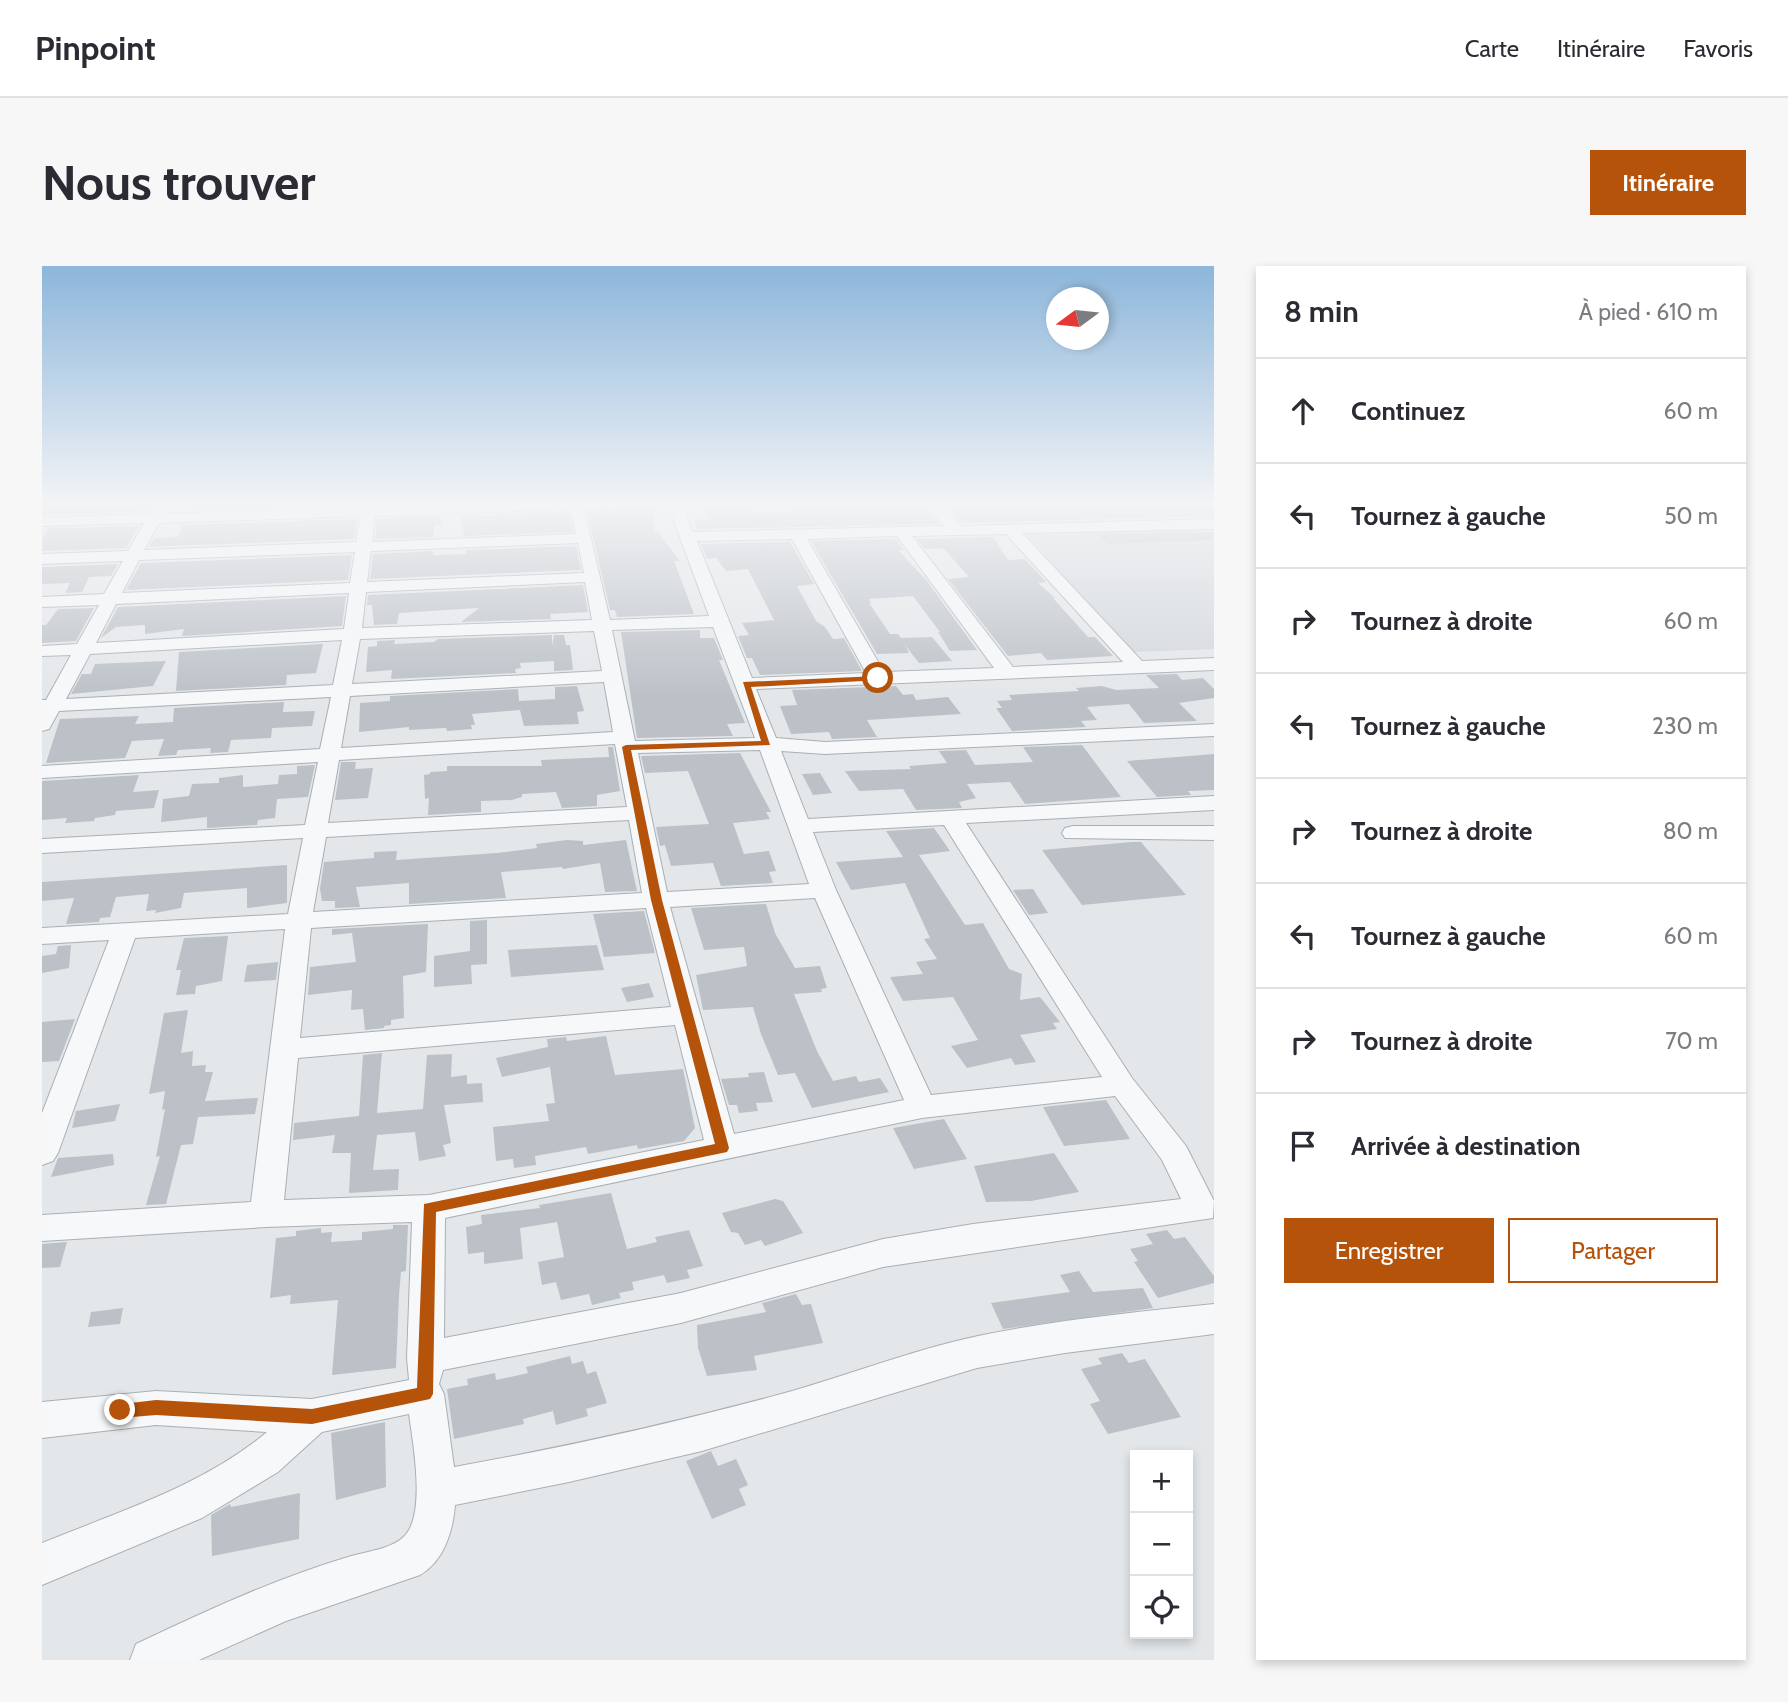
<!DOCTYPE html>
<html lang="fr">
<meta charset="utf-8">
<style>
:root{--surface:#fff;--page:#f7f7f7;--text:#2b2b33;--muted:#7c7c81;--line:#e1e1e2;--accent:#b45309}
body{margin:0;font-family:Cabin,sans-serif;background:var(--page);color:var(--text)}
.controls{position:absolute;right:21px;bottom:21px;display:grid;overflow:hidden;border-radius:0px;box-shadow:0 4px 10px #0003}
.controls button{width:63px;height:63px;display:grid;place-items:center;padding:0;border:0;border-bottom:2px solid var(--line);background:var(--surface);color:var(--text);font:35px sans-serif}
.compass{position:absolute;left:1004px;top:21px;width:63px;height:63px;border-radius:50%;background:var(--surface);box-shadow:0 4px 10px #0003;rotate:255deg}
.stop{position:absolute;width:21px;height:21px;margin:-16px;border:5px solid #b45309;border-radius:50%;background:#fff}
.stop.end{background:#b45309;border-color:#fff;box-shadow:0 2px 7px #0008}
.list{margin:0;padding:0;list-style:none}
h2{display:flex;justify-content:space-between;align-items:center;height:91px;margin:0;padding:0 28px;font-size:30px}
h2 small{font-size:23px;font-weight:400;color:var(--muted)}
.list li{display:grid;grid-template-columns:46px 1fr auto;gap:21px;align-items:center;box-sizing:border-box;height:105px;padding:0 28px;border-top:2px solid var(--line)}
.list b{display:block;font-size:26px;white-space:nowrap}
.list em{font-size:23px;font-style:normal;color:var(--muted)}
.actions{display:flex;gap:14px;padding:21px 28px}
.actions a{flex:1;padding:16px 0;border:2px solid var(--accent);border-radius:0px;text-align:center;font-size:24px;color:var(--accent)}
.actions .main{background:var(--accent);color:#fff}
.icon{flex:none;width:38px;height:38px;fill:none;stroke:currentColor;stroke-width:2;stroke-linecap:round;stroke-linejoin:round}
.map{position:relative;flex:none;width:1172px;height:1394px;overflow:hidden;border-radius:0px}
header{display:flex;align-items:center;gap:42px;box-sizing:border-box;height:98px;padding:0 35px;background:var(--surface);border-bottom:2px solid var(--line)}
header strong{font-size:33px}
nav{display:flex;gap:38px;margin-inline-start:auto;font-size:24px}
.intro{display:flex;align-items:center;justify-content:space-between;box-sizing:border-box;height:168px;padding:0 42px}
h1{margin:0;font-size:49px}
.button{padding:18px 32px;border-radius:0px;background:var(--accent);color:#fff;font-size:24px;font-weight:700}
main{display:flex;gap:42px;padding:0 42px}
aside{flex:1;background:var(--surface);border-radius:0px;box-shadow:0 4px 10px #0003}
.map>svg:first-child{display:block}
.built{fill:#d2d7dc}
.building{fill:#bbc1c7}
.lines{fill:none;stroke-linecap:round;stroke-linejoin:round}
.minor-casing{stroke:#a9afb4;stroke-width:2}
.minor{fill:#f6f8f9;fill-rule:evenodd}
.route{fill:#b45309}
</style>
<header>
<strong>Pinpoint</strong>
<nav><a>Carte</a><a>Itinéraire</a><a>Favoris</a></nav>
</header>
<div class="intro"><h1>Nous trouver</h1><a class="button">Itinéraire</a></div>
<main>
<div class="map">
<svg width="1172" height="1394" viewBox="0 0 1172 1394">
<rect width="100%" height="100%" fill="#e4e7ea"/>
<!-- built -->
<path class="built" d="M1172,264V383L1090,386L983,267Z"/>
<!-- building -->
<path class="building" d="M0,236H87L86,238L111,237L106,245L0,249Z
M152,236H305V239L148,244Z
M771,236H880L897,258L654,263L653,253L667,254L661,244L666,243L705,239L716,247L751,245L745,237Z
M930,236L1048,238L1137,236L1143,240L1159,238L1172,246V250L920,257L905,241L925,240L923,238L932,237Z
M610,243L613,266H616L638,295H632L652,348L575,351L573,344H568L545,245Z
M526,246L531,266L422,270L419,250Z
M399,250L400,259H392V271L333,273L335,253Z
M315,253L312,273L107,281L112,272L136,271L141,259Z
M97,260L84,282L0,285V273L7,262Z
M1172,266V274L1065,278L1055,268Z
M951,271L966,294L983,293L1004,316L996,317L1013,332H1011L1046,371H1053L1071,390L1005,394L999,387L966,390L906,313L927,311L901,282L883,283L875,273Z
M854,273L862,284H856L885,315L935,384L908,385L896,366H898L871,330L827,333L829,337H827L848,368H856L859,372L890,371L910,395L877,397L863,379L867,387L835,388L769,275Z
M748,276L772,318L755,320L774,355L783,361L791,373L802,372L820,405L718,409L710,392H705L696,370L707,369L700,357L732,354L706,303L684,305L674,292L665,293L659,278Z
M534,280L539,304L328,313L331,288L391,285V289L424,288V284Z
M310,289L306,314L84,324L99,297Z
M76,298L69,310L47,311L40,326L23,327L28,317L0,318V301Z
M541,319L546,346L508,348L509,353L419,356L437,342L357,347L355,358L332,359L330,339H325L326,329Z
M304,330L300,360L140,370L142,363L103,368V359L74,361L59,372L76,341Z
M52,342L34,375L0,377V359H4L16,343Z
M658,364V372H672L681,394H677L703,457L685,458L691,470L595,472L579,366Z
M510,369V380L512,369H522L524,379H528L531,404L512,405V395L478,397L479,402L473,403L474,407L349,413L350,404L324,406L326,381L335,380V375L353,374L352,378L392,376L396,373Z
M281,378L274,407L245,409L244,419L134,425L137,386Z
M124,395L111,420L29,428L40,408H49L53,398Z
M1135,408L1140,414L1161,412L1172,423V432L1137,437L1155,455L1102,457L1087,438L1045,441L1055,454L1039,455L1044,461L970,465L954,442H960L955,435L970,434L967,429L1037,425L1034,422L1060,420L1074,424L1117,422L1104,409Z
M535,420L542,445L535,446L537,458L482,460L478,444L430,448L433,459H429L430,463L405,465L404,462L367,464V461L317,466L318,437L348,435V430L476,423L477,435L513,433V421Z
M854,420L861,429L871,428L874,434L906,431L919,448L825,454L835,471L790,473L787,466L749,468L738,440L755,439L750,424Z
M242,436L241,446L273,445L270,460L230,462L229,472L189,474L186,486L168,487L169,482L136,484L134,489L116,490L122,473L90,475L83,492L4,497L18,453L97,450L93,458L131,456L132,442Z
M1040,479L1079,531L983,538L968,516L925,518L934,532L917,536L920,542L874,544L861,523L817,525L803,505L869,503L867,500L905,497L897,485L924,484L933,499L991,496L981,481Z
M566,481H571L578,525L555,529V540L520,542L514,526L480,528V531L470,534L439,535V546L386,549L387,532L383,533L382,509L388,508V506L405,505V500H500L499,494L567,491Z
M698,487L729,546H724L728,553L691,557L702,588L727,585L734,605L727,606L731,617L679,620L671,597L629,600L623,579L618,580L614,561L667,558L646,505L603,507L599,490Z
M1172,488V524L1146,525L1149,529L1115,531L1085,495Z
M299,496H314L313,503L331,502L326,532L293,534Z
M273,499L266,531L235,533L233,552L216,554L215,559L165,562V551L119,556L121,533L147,530L150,518L177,517V512L201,509V521L236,518L237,509L255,508V500Z
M778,507L790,527L771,529L760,508Z
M97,509L91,526L117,524L112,542L74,545L73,549L53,552L52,555L23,557L25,552L0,554V515Z
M892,562L908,585L877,589L923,659L941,657L967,703L980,708L978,734L998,731L1018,756L1011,757L1015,763L978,769L994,796L973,799L969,792L925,802L909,780L936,774L911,731L861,735L848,711L881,708L874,696L895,693L882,673L888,672L863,617L809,624L794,596L861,591L844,565Z
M525,574L541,575V579L584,574L595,625L563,626L558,597L521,603L520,601L459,606L464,632L367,638V617L314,621L318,641L293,642V635H280L278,623L282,596L332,592V586L355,585L354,594L455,587L495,582L494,578Z
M1090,576H1099L1144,629L1040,639L1000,584Z
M245,599V637L205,642V622L142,627L139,642L113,647L114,644L104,645L107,628L74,631L68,651L58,652L57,656L24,658L32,632L0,635V616Z
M991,623L1006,647L987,649L971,624Z
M724,638L733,667L753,702L778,700L785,722L779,723L780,726L752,728L775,785L791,815L814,810L817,816L838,812L847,826L770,842L753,807L736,809L719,768L711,741L661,744L654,709L705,700L702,681L662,684L649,642Z
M602,645L613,687L562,691L551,648Z
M445,654V698L429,699L430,718L392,721V690L428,685V655Z
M386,658L384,706L361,710L362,752L349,754V759L342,760V762L323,764L321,743L309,744L310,724L266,729L268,701L314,696L310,667L290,669V663Z
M186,670L180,715L154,720L153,728L134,729L139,704H134L142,672Z
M29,679L27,702L0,707V690L14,688L16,680Z
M555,679L562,704L469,711L466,684Z
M236,696L234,714L202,716L205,699Z
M607,717L612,731L585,736L579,722Z
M146,744L139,787L151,785L150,800L164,799L163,806H171L163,835L216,832L213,848L156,851L151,878L139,879L124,938L104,939L118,890L114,891L123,843L120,844L123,825L107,828L122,747Z
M33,753L17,795L0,796V756Z
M564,770L573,809L641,803L653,862L642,875L596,883L595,879L546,888L544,881L493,890L494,899L472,902L471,893L454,895L451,861L507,855L504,838L513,837L508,801L460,811L454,792L506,781L505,773L524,771L525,775Z
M340,787L335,847L381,843L385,789L410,788L409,811L425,809V818L440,817L441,836L402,839L409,877L401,879L404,890L377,895L373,866L335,869L331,904L357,903L356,924L307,927L309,887H290L293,869L251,874L252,857L317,850L321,789Z
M722,806L731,836L714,837L716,845L697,847L695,839H687L679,813L707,811L706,807Z
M1064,834L1088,873L1022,880L1001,841Z
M78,838L73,855L30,862L34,845Z
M902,853L925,893L872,903L851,862Z
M1012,887L1037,926L989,935L944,936L932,900Z
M71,888L72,899L9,911L16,892Z
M569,927L585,983L615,976L613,971L647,964L661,1000L645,1004L648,1012L625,1017L622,1009L590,1016L592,1024L577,1027L579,1032L550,1039L547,1028L519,1034L514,1016L500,1019L496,996L522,991L515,956L478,962L481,993L442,998V986L426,988L424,961L440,958L439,949L498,942L497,939Z
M733,933L741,935L761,967L723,980L719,974L703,979L696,967L689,966L680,947Z
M351,959H366L364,1005L359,1006L357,1029L354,1102L290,1109L296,1034L248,1038L249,1029L228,1032L234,972L254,970V965L279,962V967L290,966L289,976L320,974V966L351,963Z
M1125,964L1132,973L1143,971L1172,1010V1017L1116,1032L1092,996L1096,995L1088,983L1111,978L1104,968Z
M25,976L18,1001L0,1002V978Z
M1037,1005L1051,1026L1101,1022L1111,1042L961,1063L949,1037L1028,1026L1018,1009Z
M754,1028L760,1039L769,1038L781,1077L712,1090L715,1104L665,1110L656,1082L655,1059L724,1046L720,1037Z
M81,1042L78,1058L46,1061L49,1046Z
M1080,1087L1087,1097L1103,1093L1139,1151L1066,1168L1048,1138L1058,1135L1039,1103L1060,1098L1056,1092Z
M528,1090L530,1098L541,1095L545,1108L554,1105L565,1137L544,1143L546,1150L514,1159L511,1145L481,1153L482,1158L412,1173L405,1123L426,1119L425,1113L453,1107L454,1114L486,1107L484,1101Z
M343,1156L344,1221L294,1234L289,1167Z
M669,1185L676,1200L694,1193L706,1219L697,1223L704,1239L670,1253L644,1195Z
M258,1227L257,1273L170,1290L169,1249L188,1238L189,1241Z"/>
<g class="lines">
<defs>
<path id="minor" d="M115,236H124L126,239L122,248L319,241L320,236H334V241L494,236H623L616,240L542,243L568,354L667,350L625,236H639L651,266L902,260L882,236H897L919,260L1172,253V263L980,267L1100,395L1172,392V404L714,423L734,472L783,476L1172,458V470L783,488L739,485L766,553L1172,530V544L924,557L1090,812L1144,880L1172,935L1171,952L841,1001L639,1057L401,1104L397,1118L402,1128L412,1201C523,1181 633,1157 743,1127C807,1109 870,1084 936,1070C1014,1054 1093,1046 1172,1038V1068L1023,1087L935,1102L660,1185L527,1216L413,1239C411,1265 402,1295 378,1309L244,1355L157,1394H88L94,1378C163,1345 233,1313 306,1291C324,1285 357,1283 367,1264C382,1237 371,1178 367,1148L280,1166L236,1206L160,1252L0,1319V1277C76,1246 161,1220 225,1166L114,1159L0,1172V1136L114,1125L270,1133L367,1114L365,1092L370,956L224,961L0,975V949L209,936L243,663L93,672L16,887L11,895L0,899V847L67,674L0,678V662L246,648L261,572L0,587V573L263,559L276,496L0,512V500L278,483L289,431L17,445L7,463L0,465V434H4L29,389L0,390V380L35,378L57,339L0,341V331L62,328L81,295L0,298V288L86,285L102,257L0,260V252L107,248ZM528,243L534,268L330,276L333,250ZM318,250L314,276L102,284L117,257ZM964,268L1081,396L971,401L870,270ZM855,270L952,402L842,406L765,273ZM750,273L824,407L710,412L655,275ZM536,277L542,307L325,316L329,285ZM313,286L308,317L80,327L97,294ZM543,316L550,354L320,362L324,326ZM307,327L302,363L54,377L74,338ZM671,361L713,472L593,475L570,364ZM552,365L560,405L310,418L318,373ZM300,374L291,419L24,433L48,388ZM562,416L571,466L299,482L308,430ZM573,478L585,541L286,557L297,494ZM718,484L767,618L625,626L596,487ZM587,554L600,627L271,646L284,571ZM902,559L1060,811L889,829L794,624L771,566ZM773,632L862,834L692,868L628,641ZM604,642L629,741L258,772L269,662ZM633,759L662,874L387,929L242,934L256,792ZM1073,830L1120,894L1139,933L931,958L841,973L639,1027L402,1072L403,952L880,852Z
M1161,236H1172V243Z
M1031,560H1172V574L1023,572L1020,567L1023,562Z"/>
</defs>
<!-- minor casing -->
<use href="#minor" class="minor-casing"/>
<!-- minor -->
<use href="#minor" class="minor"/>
</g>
<!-- sky -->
<linearGradient id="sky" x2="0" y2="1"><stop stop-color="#8cb6db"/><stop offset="0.55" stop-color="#f3f4f6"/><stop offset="1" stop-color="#f3f4f6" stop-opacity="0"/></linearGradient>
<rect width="1172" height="431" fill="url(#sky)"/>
<!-- route -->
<path class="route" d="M836,410L839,414L709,421L728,479L589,484L620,634L687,882L685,886L394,946L391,1128L388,1133L270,1158L114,1149L78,1152L72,1150L69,1144L72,1139L114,1134L270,1143L375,1122L382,938L673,878L609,634L580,481L584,479L719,475L701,416Z"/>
</svg>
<div class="controls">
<button>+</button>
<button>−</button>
<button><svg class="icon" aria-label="locate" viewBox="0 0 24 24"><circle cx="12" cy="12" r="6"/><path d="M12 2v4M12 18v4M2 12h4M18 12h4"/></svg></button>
</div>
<svg class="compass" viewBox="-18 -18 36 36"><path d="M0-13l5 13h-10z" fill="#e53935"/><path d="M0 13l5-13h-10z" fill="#7c7c81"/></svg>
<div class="stop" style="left:836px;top:412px"></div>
<div class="stop end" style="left:78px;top:1144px"></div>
</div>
<aside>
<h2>8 min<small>À pied · 610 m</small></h2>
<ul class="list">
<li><svg class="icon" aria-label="ahead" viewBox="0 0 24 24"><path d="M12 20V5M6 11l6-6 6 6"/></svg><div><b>Continuez</b></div><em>60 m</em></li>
<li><svg class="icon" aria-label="left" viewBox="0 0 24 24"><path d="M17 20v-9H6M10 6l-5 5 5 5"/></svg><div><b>Tournez à gauche</b></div><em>50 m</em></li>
<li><svg class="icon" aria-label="right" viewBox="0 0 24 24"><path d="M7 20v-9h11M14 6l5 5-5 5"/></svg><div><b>Tournez à droite</b></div><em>60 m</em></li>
<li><svg class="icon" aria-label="left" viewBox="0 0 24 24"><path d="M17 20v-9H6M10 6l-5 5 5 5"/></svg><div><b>Tournez à gauche</b></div><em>230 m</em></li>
<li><svg class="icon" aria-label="right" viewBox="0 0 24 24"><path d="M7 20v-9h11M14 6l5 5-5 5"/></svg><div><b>Tournez à droite</b></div><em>80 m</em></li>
<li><svg class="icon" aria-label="left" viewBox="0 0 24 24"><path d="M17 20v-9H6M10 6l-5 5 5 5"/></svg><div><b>Tournez à gauche</b></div><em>60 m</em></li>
<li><svg class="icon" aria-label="right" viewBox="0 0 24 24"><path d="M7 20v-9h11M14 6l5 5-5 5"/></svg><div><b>Tournez à droite</b></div><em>70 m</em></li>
<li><svg class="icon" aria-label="arrive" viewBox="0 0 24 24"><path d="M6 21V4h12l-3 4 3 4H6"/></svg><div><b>Arrivée à destination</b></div></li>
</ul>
<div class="actions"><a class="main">Enregistrer</a><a>Partager</a></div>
</aside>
</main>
